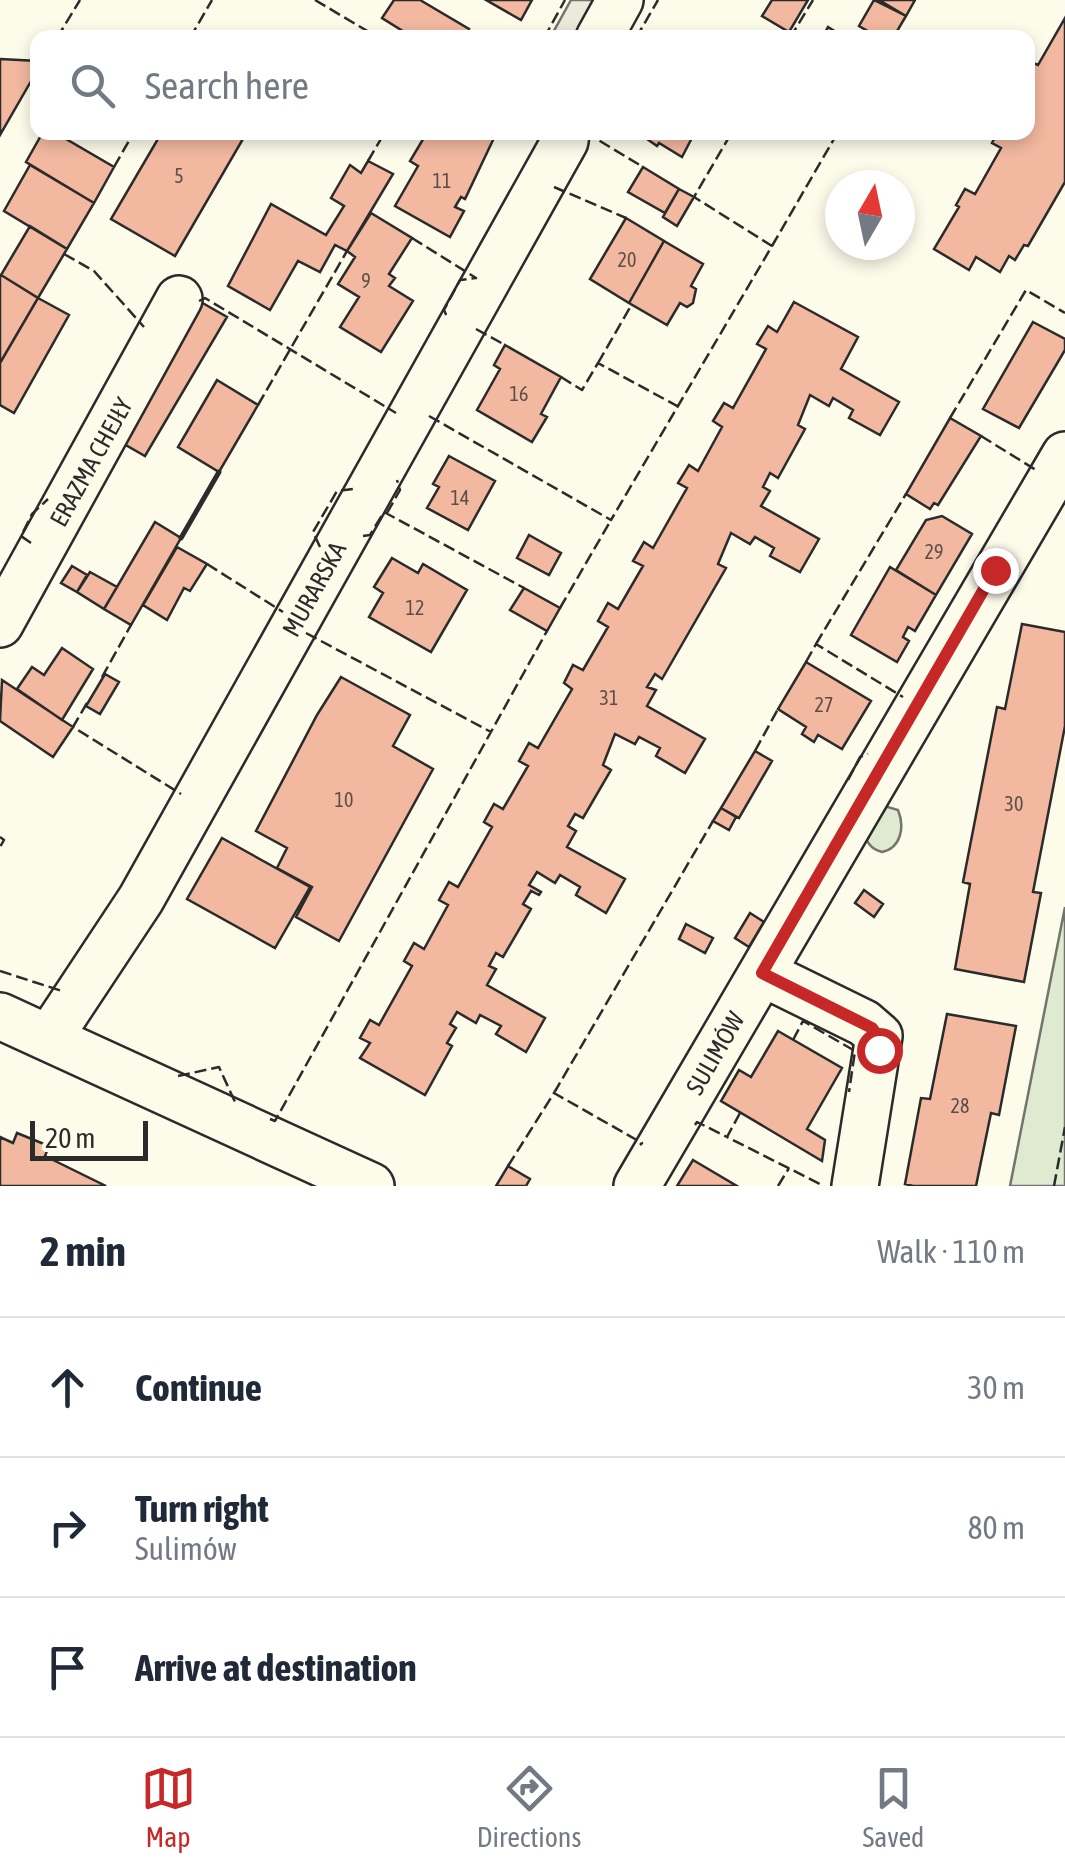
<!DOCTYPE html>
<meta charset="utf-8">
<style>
:root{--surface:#fff;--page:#f2f2f3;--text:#1f2937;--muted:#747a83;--line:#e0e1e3;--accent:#c62828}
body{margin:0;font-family:"Asap Condensed",sans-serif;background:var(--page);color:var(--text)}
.compass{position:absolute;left:825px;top:170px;width:90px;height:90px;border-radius:50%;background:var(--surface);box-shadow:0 5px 15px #0003;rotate:9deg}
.scale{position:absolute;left:30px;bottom:25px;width:118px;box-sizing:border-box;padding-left:10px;border:5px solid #2b2b2b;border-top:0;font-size:28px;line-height:35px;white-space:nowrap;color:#2b2b2b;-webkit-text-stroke:8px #fdfbea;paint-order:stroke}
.stop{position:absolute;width:30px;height:30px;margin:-22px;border:8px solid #c62828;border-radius:50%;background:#fff}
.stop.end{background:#c62828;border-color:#fff;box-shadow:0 2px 10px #0008}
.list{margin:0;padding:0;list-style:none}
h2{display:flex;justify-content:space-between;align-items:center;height:130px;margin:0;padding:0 40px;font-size:42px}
h2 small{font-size:32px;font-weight:400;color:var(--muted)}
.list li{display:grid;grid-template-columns:65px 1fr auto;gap:30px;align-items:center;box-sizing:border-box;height:140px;padding:0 40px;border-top:2px solid var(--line)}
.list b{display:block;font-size:38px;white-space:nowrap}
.list p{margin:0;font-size:32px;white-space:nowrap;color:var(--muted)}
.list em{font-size:32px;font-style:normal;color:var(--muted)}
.icon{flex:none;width:55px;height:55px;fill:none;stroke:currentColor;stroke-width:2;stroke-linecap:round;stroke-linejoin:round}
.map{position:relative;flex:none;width:1065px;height:1186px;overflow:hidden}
.search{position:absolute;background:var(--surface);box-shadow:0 5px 15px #0003;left:30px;right:30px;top:30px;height:110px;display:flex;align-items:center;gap:25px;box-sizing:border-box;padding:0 35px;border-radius:20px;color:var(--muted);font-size:38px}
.sheet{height:550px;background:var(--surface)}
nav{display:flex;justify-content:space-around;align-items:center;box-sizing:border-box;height:140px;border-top:2px solid var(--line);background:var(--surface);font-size:28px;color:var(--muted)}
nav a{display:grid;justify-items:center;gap:5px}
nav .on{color:var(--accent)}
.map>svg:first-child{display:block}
.green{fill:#deebd1;stroke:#74746e;stroke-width:2.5}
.parking{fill:#eceadb;stroke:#74746e;stroke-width:2.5}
.building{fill:#f2b8a0;stroke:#2b2b2b;stroke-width:2.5}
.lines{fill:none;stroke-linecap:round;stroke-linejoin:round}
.minor-casing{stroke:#2b2b2b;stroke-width:50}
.minor{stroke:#fdfbea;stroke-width:45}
.fence{stroke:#2b2b2b;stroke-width:2.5;stroke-dasharray:12 5;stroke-linecap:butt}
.wall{stroke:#2b2b2b;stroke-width:5}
.route{stroke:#c62828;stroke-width:12}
.labels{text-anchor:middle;stroke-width:8;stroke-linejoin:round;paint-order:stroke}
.number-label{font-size:20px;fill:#5d4e48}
.street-label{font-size:25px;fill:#2b2b2b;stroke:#fdfbea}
</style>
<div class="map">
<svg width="1065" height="1186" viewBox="0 0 1065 1186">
<rect width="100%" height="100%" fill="#fdfbea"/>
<!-- green -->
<path class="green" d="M881,805L898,810C905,827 901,848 882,852C870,849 866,841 863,830Z
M1065,907V1186H1010Z"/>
<!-- parking -->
<path class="parking" d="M571,0H604L584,37L550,38Z"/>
<!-- building -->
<path class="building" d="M394,0H420L469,29L464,38H414L382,18Z
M486,0H532L521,20Z
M772,0H808L789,32L762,16Z
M874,0L906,16L893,38H880L859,26Z
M879,0H915L906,16Z
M1065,18V182L1028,246L1024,245L1015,260L1009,256L1000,272L976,257L969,270L934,249L959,207L956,205L965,189L975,194L1001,148L992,143L998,132H1028V61L1038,65Z
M828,27L846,38H822Z
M0,59L38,61V69L0,135Z
M43,132H54L114,167L94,203L26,162Z
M162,132H247L175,256L111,219Z
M420,132H480L493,140L465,199L461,197L455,207L464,211L450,237L395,206L418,166L410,161L425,136Z
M637,132H695L682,157L659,143L657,146Z
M368,161L393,174L347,251L335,245L320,272L298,261L270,310L228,286L271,204L326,235L344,206L331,198L350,165L361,173Z
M30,165L94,203L67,249L4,211Z
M643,167L679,189L665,213L628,192Z
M679,189L694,197L677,226L663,217Z
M371,213L412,238L389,274L395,278L389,286L413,301L381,352L340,327L359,297L338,284L355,257L347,251Z
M626,218L664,241L629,303L590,279Z
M30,226L67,249L38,298L1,275Z
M664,241L703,264L691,286L696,289L693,303L687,307L680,303L667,325L629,303Z
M1,275L38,298L0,363V277Z
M38,298L69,315L14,413L0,405V363Z
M199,301L227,317L145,456L117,440Z
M794,302L858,337L841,369L899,402L880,435L849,418L853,410L833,398L829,406L810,395L798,425L805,429L778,478L770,473L763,487L770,491L761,506L819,539L800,572L770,556L774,548L755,537L750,544L731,533L718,564L726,568L662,679L655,674L647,687L656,690L647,706L705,739L685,773L656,756L660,748L639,737L635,744L615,734L603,765L611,770L583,818L575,814L568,826L576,831L567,847L625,879L606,913L576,895L580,887L560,875L555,883L537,872L529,885L541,892L539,895L531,891L523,904L531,909L503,957L496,953L489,966L496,969L487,985L545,1018L526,1052L496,1034L501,1026L480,1015L476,1023L457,1012L450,1024L456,1028L447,1043L452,1046L425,1095L360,1058L370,1043L360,1038L370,1020L379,1025L412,966L404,961L414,943L424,949L448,905L439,900L449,882L458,887L492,827L484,822L494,804L503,809L528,766L519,761L529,743L538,748L572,689L564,683L573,665L583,670L608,627L598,621L608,603L618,609L643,566L633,561L644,542L653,548L687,488L678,483L689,465L698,471L722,427L713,421L724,403L733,408L766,349L757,344L768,326L777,332Z
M1033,322L1065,339V350L1019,428L983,409Z
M505,345L561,377L541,414L547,417L532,442L477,410L500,369L494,365Z
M217,380L258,405L219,472L178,447Z
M950,418L981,436L938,505L934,503L930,509L906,494Z
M449,456L495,481L468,530L427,508L439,487L433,484Z
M942,516L972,534L936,595L896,570L926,520Z
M155,522L181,538L131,625L104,609Z
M529,535L561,553L549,575L517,558Z
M177,547L207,564L190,591L184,588L167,620L143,605Z
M392,558L418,573L423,564L467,590L431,652L369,617L383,593L374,587Z
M72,566L87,575L77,592L61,583Z
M890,567L936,595L915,631L908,627L903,637L909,641L897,662L851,635Z
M90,572L117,587L104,609L77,592Z
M524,588L560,608L547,631L510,610Z
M1022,624L1065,632V726L1033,892L1041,893L1024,982L955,969L970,884L963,882L997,707L1005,709Z
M62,648L93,669L62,720L17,689L32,667L44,675Z
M806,662L871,701L842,749L818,735L814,742L802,734L806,727L778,709Z
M105,674L119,682L100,714L86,706Z
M341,677L410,715L393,746L433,769L339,941L296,917L312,887L277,868L287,848L256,831L317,715Z
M2,680L73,727L53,757L0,721Z
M755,751L772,761L739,818L721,808Z
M721,808L736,817L729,830L713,821Z
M222,838L310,887L275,948L187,899Z
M864,890L883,904L874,917L855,903Z
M750,913L764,922L749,947L735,938Z
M686,924L713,938L705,953L679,939Z
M947,1014L1016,1026L999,1115L991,1113L976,1186H913L905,1184L921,1098L930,1099Z
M778,1031L842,1068L807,1129L825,1140L822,1161L721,1101L739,1070L751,1077Z
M17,1133L49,1146L45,1156L106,1186H0V1137L13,1143Z
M693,1160L737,1186H677Z
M508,1166L530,1179L526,1186H496Z"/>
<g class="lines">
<defs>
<path id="minor" d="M599,38L620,0
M0,624L179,299
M762,973L864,1023L879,1036L855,1186
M0,1016L371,1186
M49,1038L141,899L565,141L566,132
M637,1186L1065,455"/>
</defs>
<!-- minor casing -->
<use href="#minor" class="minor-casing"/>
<!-- minor -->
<use href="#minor" class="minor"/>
<!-- fence -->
<path class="fence" d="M315,0L379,38
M57,38L80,0
M190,38L212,0
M544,38L565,0
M636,38L658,0
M790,38L813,0
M585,132L643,167
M368,161L385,132
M114,167L134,132
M554,187L626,218
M412,238L476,278L460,280L444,310L448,319
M772,246L838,132
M64,254L94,271L144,327
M199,301L205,298L396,413
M476,329L505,345
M598,363L632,304
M561,377L582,390L598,363L679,407
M258,405L347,251
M429,416L611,520L772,246L694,197L732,132
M950,418L1026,290L1065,313
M981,436L1036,470
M387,513L400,490L397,480
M363,536L370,535L384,512L524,588
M31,543L21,536L32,514L48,499
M320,547L313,532L337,491L353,489
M207,564L283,612
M560,608L611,520
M306,633L491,732
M816,644L906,494
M806,662L816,644L903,697
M102,677L131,625
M87,703L73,727L181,794
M755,751L778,709
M848,780L860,757L868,754
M0,837L4,840L0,847
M0,971L62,991
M793,1040L803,1021L855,1051L849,1092
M178,1076L219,1067L235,1102L239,1104
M554,1093L713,821
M740,1113L727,1137L824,1186
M270,1119L275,1121L547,631
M695,1125L697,1122L727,1137
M508,1166L554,1093L642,1143L640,1145
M778,1186L789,1168
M1054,1186L1065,1127"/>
<!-- wall -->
<path class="wall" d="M181,538L219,472"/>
</g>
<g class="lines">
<!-- route -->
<path class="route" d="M879,1050L878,1036L872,1028L762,973L995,570"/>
</g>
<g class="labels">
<!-- number labels -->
<g class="number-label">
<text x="179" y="183">5</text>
<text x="442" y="188">11</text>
<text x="627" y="267">20</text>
<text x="366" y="288">9</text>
<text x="519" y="401">16</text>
<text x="460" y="505">14</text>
<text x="934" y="559">29</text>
<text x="415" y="615">12</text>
<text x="609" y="705">31</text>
<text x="824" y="712">27</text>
<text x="344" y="807">10</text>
<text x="1014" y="811">30</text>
<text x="960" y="1113">28</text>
</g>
<!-- street labels -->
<g class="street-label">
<text transform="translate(91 462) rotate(-61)" y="9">ERAZMA CHEJŁY</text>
<text transform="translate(314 589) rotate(-61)" y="9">MURARSKA</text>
<text transform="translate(715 1053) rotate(-60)" y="9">SULIMÓW</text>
</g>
</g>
</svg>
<svg class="compass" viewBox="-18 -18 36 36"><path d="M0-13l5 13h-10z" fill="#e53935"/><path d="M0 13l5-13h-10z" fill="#747a83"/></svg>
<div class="scale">20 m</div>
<div class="stop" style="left:879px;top:1050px"></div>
<div class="stop end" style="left:995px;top:570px"></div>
<div class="search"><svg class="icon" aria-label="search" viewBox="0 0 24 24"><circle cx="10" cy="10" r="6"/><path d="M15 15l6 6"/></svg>Search here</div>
</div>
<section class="sheet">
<h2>2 min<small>Walk · 110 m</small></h2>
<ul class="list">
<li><svg class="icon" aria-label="ahead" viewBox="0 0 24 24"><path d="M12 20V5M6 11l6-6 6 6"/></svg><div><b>Continue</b></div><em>30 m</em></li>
<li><svg class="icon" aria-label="right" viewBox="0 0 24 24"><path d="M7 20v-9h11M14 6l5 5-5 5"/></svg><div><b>Turn right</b><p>Sulimów</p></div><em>80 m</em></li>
<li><svg class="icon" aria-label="arrive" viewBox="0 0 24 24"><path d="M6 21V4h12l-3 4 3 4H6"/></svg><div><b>Arrive at destination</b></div></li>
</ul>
</section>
<nav>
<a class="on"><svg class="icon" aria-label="map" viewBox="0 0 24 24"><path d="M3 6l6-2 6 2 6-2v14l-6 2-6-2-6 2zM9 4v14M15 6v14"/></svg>Map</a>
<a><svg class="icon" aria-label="directions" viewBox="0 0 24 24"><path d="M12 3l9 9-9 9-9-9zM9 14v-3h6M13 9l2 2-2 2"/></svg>Directions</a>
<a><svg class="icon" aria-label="saved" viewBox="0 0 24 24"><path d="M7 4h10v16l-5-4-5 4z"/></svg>Saved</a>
</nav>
